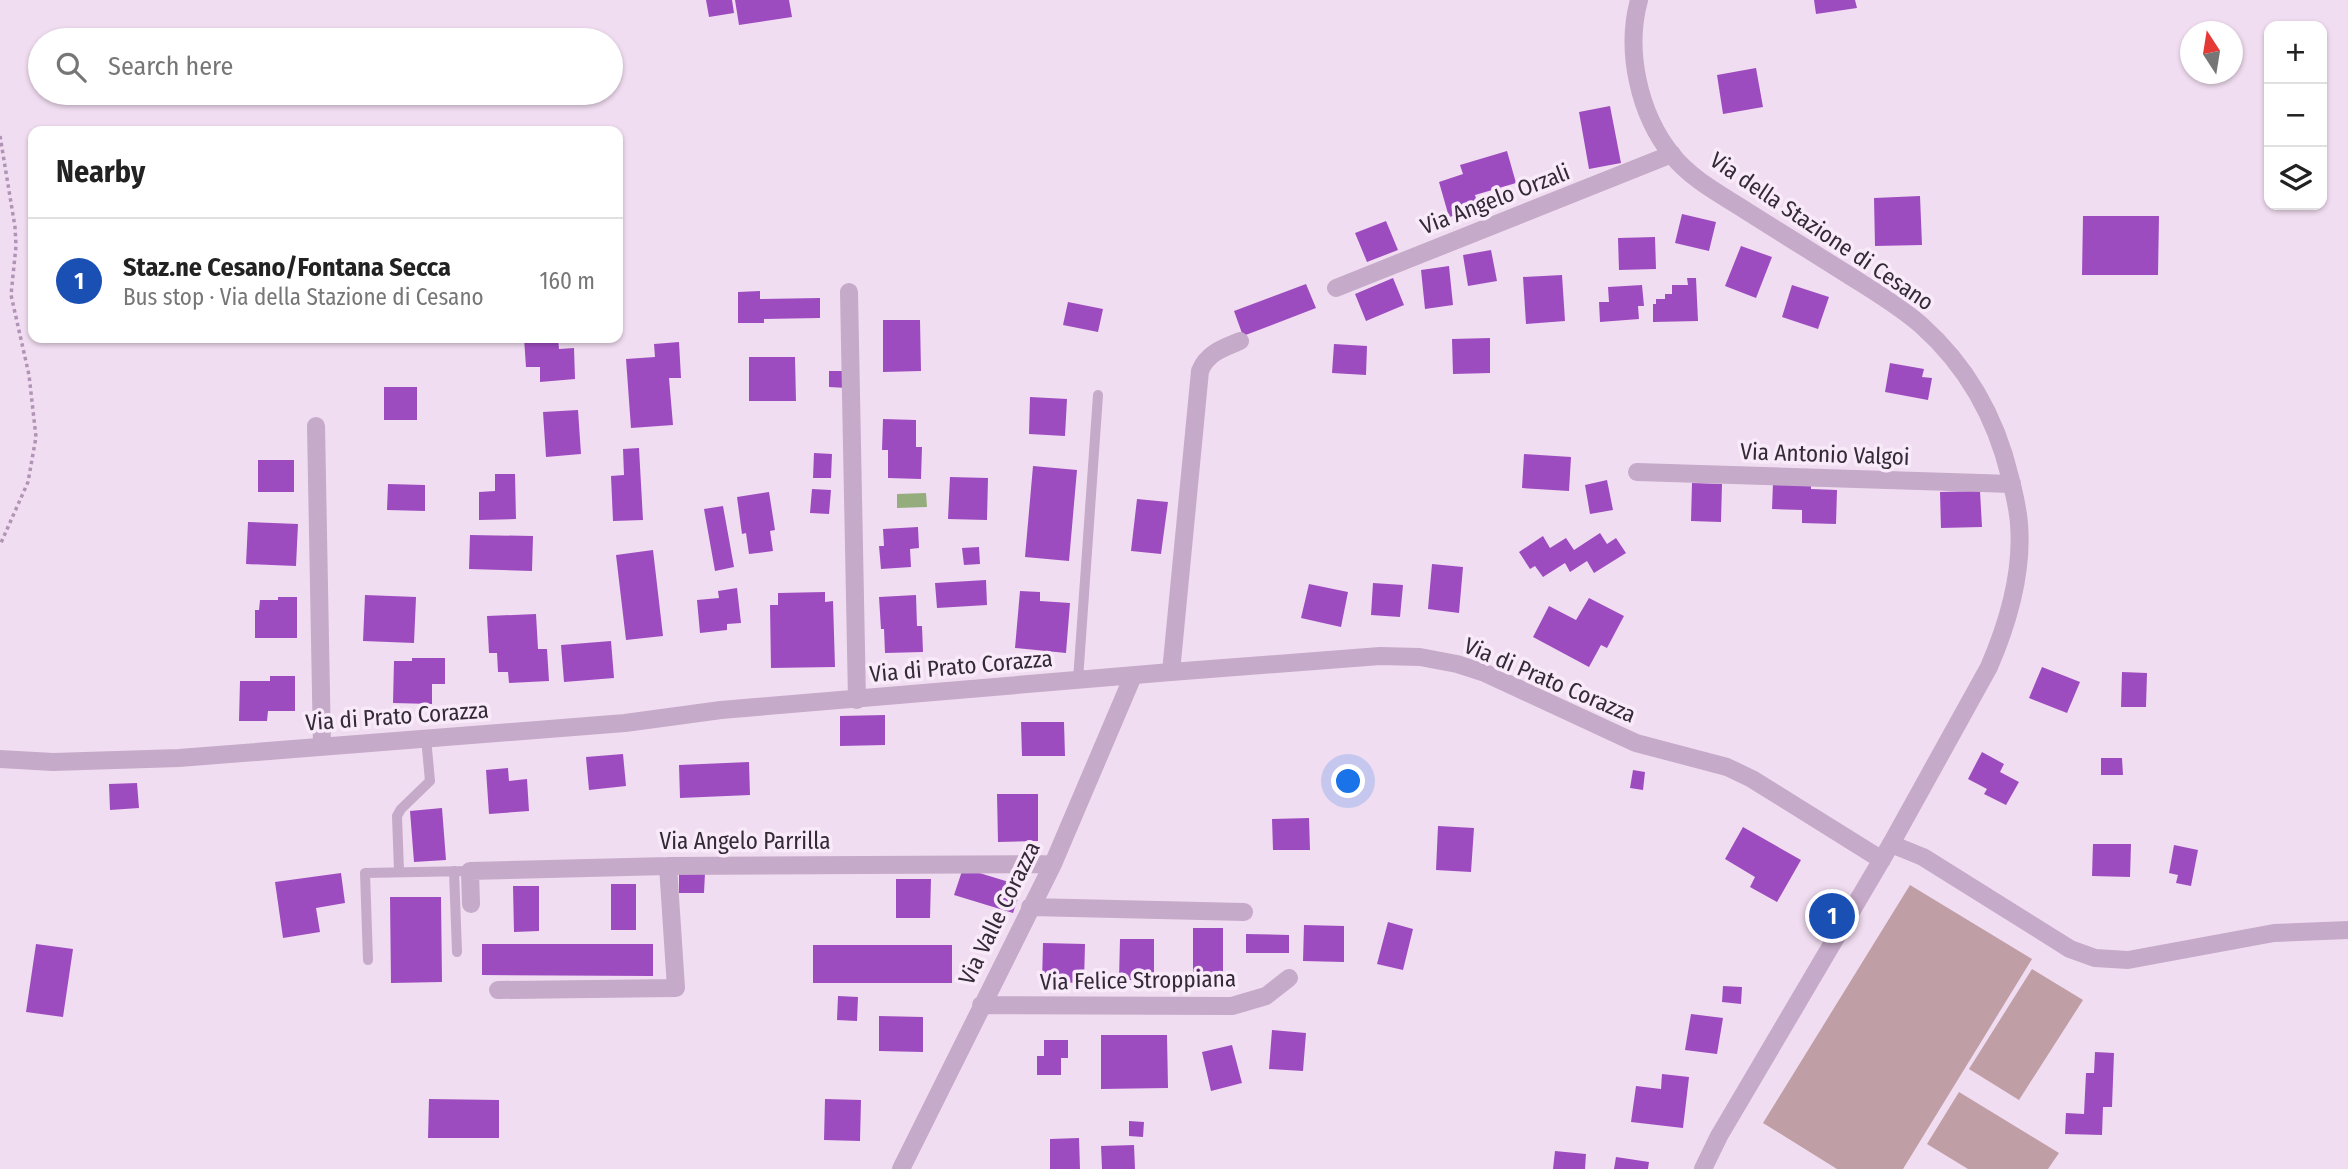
<!DOCTYPE html>
<meta charset="utf-8">
<style>
:root{--surface:#fff;--page:#f2f2f2;--text:#222;--muted:#767676;--line:#e0e0e0;--accent:#0b8043}
body{margin:0;font-family:"Fira Sans Condensed",sans-serif;background:var(--page);color:var(--text)}
.controls{position:absolute;right:21px;top:21px;display:grid;overflow:hidden;border-radius:14px;box-shadow:0 2px 5px #0004}
.controls button{width:63px;height:63px;display:grid;place-items:center;padding:0;border:0;border-bottom:2px solid var(--line);background:var(--surface);color:var(--text);font:35px sans-serif}
.compass{position:absolute;left:2180px;top:21px;width:63px;height:63px;border-radius:50%;background:var(--surface);box-shadow:0 2px 5px #0004;rotate:348deg}
.you{position:absolute;left:1349px;top:782px;width:24px;height:24px;margin:-18px;border:5px solid #fff;border-radius:50%;background:#1a73e8;box-shadow:0 0 0 10px #1a73e833}
.badge{display:grid;place-items:center;width:46px;height:46px;border-radius:50%;background:var(--accent);color:#fff;font-size:23px;font-weight:700}
.pin{position:absolute;translate:-50% -50%;border:4px solid #fff;box-shadow:0 2px 7px #0006}
.list{margin:0;padding:0;list-style:none}
h2{display:flex;justify-content:space-between;align-items:center;height:91px;margin:0;padding:0 28px;font-size:30px}
h2 small{font-size:23px;font-weight:400;color:var(--muted)}
.list li{display:grid;grid-template-columns:46px 1fr auto;gap:21px;align-items:center;box-sizing:border-box;height:126px;padding:0 28px;border-top:2px solid var(--line)}
.list b{display:block;font-size:26px;white-space:nowrap}
.list p{margin:0;font-size:23px;white-space:nowrap;color:var(--muted)}
.list em{font-size:23px;font-style:normal;color:var(--muted)}
.icon{flex:none;width:38px;height:38px;fill:none;stroke:currentColor;stroke-width:2;stroke-linecap:round;stroke-linejoin:round}
.map{position:relative;flex:none;width:2348px;height:1169px;overflow:hidden}
.search{position:absolute;background:var(--surface);box-shadow:0 2px 5px #0004;left:28px;top:28px;width:595px;height:77px;display:flex;align-items:center;gap:18px;box-sizing:border-box;padding:0 24px;border-radius:38px;color:var(--muted);font-size:26px}
.panel{position:absolute;background:var(--surface);box-shadow:0 2px 5px #0004;left:28px;top:126px;width:595px;height:217px;border-radius:14px}
.map>svg:first-child{display:block}
.green{fill:#c09ea5}
.water{fill:#95ad7d}
.building{fill:#9d4cc0}
.lines{fill:none;stroke-linecap:round;stroke-linejoin:round}
.path{stroke:#b194b5;stroke-width:3.5;stroke-dasharray:3.5 3.5;stroke-linecap:butt}
.service{stroke:#c6aac9;stroke-width:10}
.minor{stroke:#c6aac9;stroke-width:18}
.tertiary{stroke:#c6aac9;stroke-width:18}
.labels{text-anchor:middle;stroke-width:7;stroke-linejoin:round;paint-order:stroke}
.street-label{font-size:23px;fill:#332937;stroke:#f9eaf9}
</style>
<div class="map">
<svg width="2348" height="1169" viewBox="0 0 2348 1169">
<rect width="100%" height="100%" fill="#f1ddf1"/>
<!-- green -->
<path class="green" d="M1910,885L2032,959L1903,1169H1837L1763,1123Z
M2032,969L2083,1000L2019,1100L1969,1069Z
M1959,1092L2059,1153L2048,1169H1968L1927,1144Z"/>
<!-- water -->
<path class="water" d="M926,493L927,507L897,508V494Z"/>
<!-- building -->
<path class="building" d="M706,0H732L734,13L709,17Z
M735,0H789L792,17L739,25Z
M1814,0H1855L1857,8L1816,14Z
M1756,68L1763,107L1723,114L1717,75Z
M1610,106L1621,163L1589,169L1579,112Z
M1507,151L1516,183L1475,195L1479,209L1449,217L1439,182L1463,174L1460,165Z
M1920,196L1922,245L1875,246L1874,198Z
M1682,214L1716,222L1709,251L1675,243Z
M2083,216H2159L2158,275H2082Z
M1386,221L1398,250L1367,262L1355,233Z
M1655,237L1656,269L1619,270L1618,238Z
M1741,246L1772,257L1756,298L1725,286Z
M1491,250L1497,281L1468,286L1463,255Z
M1449,266L1453,305L1425,309L1421,270Z
M1562,275L1565,321L1526,324L1523,277Z
M1393,278L1404,305L1366,321L1355,294Z
M1687,278H1696L1698,321L1653,322V304H1656V299H1665V294H1672V285H1688Z
M1306,284L1316,308L1243,336L1234,311Z
M1642,285L1644,306H1638L1639,319L1600,322L1599,302H1609L1608,287Z
M1792,285L1829,297L1818,329L1782,317Z
M760,291V299L820,298V318L764,319V323H738V292Z
M1068,302L1103,309L1098,332L1063,325Z
M883,320H920L921,371L883,372Z
M524,338H558L559,349L574,348L575,379L540,382V367H526Z
M1490,338V373L1453,374L1452,339Z
M679,342L681,378H669L673,425L631,428L626,359L655,357L654,344Z
M1334,344L1367,346L1366,375L1332,373Z
M749,357H795L796,401H749Z
M1890,363L1924,369L1922,377L1932,378L1928,400L1885,392Z
M829,371H847V388L829,387Z
M384,387H417V420H384Z
M1030,397L1067,399L1065,436L1029,434Z
M578,410L581,454L546,457L543,412Z
M883,419L916,420V447H922L921,479L888,478V450H882Z
M639,448L643,520L613,521L611,476L624,475L623,449Z
M814,453L832,454L831,478H813Z
M1524,454L1571,457L1569,491L1522,488Z
M258,460H294V492H258Z
M1033,466L1077,470L1069,561L1025,557Z
M495,474H515L516,519L479,520V492L495,491Z
M950,477L988,478L987,520L948,519Z
M1607,480L1613,510L1590,514L1585,485Z
M1692,483L1722,484L1721,522L1691,521Z
M1773,483L1811,484V489L1837,490L1836,524L1802,523V510L1772,509Z
M388,484L425,485V511L387,510Z
M812,489L831,490L829,514L810,513Z
M1980,491L1982,527L1941,528L1940,492Z
M769,492L775,530L770,531L773,551L749,554L746,533L742,534L737,497Z
M1137,499L1168,502L1161,554L1131,551Z
M723,506L734,567L715,571L704,509Z
M248,522L298,524L296,566L246,564Z
M918,527L919,548L910,549L911,567L881,569L879,546H884L883,529Z
M1600,533L1607,544L1616,538L1626,553L1594,573L1587,561L1570,572L1565,563L1543,577L1535,566L1530,569L1519,552L1543,536L1550,548L1566,538L1574,550Z
M470,535L533,536L532,571L469,569Z
M979,547L980,564L964,565L962,548Z
M653,550L663,636L626,640L616,555Z
M1432,564L1463,567L1459,613L1428,609Z
M986,580L987,605L937,608L935,583Z
M1373,583L1403,585L1400,617L1371,615Z
M1309,584L1348,592L1341,627L1301,618Z
M737,588L741,623L727,624V630L700,633L697,600L719,598L718,591Z
M1020,591L1040,592V601L1070,603L1066,653L1015,648Z
M825,592V602L833,601L835,667L771,668L770,605H778V593Z
M365,595L416,597L414,643L363,641Z
M916,595L917,626H922L923,652L885,653L884,629H881L879,597Z
M278,597H297V638H255V610H259L260,600H278Z
M1589,598L1624,616L1607,648L1601,645L1589,667L1533,637L1549,606L1576,620Z
M536,614L538,649H547L549,681L509,683L508,672H498L497,653H489L487,616Z
M611,641L614,678L564,682L561,645Z
M412,658H445V684H432V704L393,703L394,661H412Z
M2042,667L2080,682L2067,713L2029,698Z
M2122,672L2147,673L2146,707H2121Z
M270,676H295V711H268L267,721H239L240,681H270Z
M885,715V745L840,746V716Z
M1021,722H1064L1065,756H1022Z
M1982,752L2004,764L2000,772L2019,782L2006,805L1984,794L1987,789L1968,779Z
M623,754L626,786L589,790L586,757Z
M2101,758H2122L2123,775H2101Z
M749,762L750,795L680,798L679,765Z
M508,768L509,781L527,779L529,811L489,814L486,770Z
M1633,770L1645,772L1643,790L1630,788Z
M137,783L139,808L110,810L109,784Z
M997,794H1038V841L998,842Z
M442,808L446,860L414,862L410,811Z
M1309,818L1310,850H1273L1272,819Z
M1438,826L1474,828L1471,872L1436,870Z
M1743,827L1801,860L1777,902L1750,887L1755,877L1725,859Z
M2093,844H2131L2130,877L2092,876Z
M2174,845L2198,850L2191,886L2176,883L2178,875L2169,873Z
M963,868L1022,886L1013,913L954,895Z
M341,873L345,903L316,908L320,932L283,938L275,882Z
M679,873H705L704,893H679Z
M896,879H931L930,918H896Z
M611,884H636V930H611Z
M513,886H539V931L514,932Z
M390,897H441L442,982L391,983Z
M1388,922L1413,929L1403,970L1377,964Z
M1304,925L1344,926V962L1303,961Z
M1193,928H1223V975H1193Z
M1246,934L1289,935V953H1246Z
M1120,939H1154V980H1119Z
M1043,943L1085,944L1084,983L1042,982Z
M36,944L73,949L63,1017L26,1012Z
M482,944H653V976L482,975Z
M813,945H952V983H813Z
M1723,986L1742,987L1741,1004L1722,1002Z
M838,996L858,997L857,1021L837,1020Z
M1691,1014L1723,1018L1717,1054L1685,1050Z
M879,1016L923,1017V1052L879,1051Z
M1272,1030L1306,1033L1303,1071L1269,1069Z
M1101,1035H1167L1168,1088L1101,1089Z
M1044,1040H1068V1058H1061V1075H1037V1056H1044Z
M1232,1045L1242,1083L1211,1091L1202,1052Z
M2095,1052L2114,1053L2112,1107H2103L2102,1135L2065,1134L2066,1113L2084,1114L2086,1073H2094Z
M1662,1074L1689,1077L1683,1128L1631,1122L1636,1086L1661,1089Z
M429,1099L499,1100V1138H428Z
M825,1099L861,1100L860,1141L824,1140Z
M1129,1121L1144,1122L1143,1137L1129,1136Z
M1079,1138L1080,1169H1050V1139Z
M1134,1145L1135,1169H1102L1101,1146Z
M1555,1151L1586,1154L1585,1169H1553Z
M1616,1157L1649,1162L1648,1169H1614Z"/>
<g class="lines">
<!-- path -->
<path class="path" d="M0,136L15,227L16,246L11,295L29,375L36,437L28,482L0,545"/>
<!-- service -->
<path class="service" d="M1078,680L1098,395
M399,871L397,816L401,809L430,781L426,738
M454,871L457,952
M368,960L365,873L470,871"/>
<!-- minor -->
<path class="minor" d="M1336,288L1672,154
M849,292L857,700
M316,426L322,746
M1637,472L2012,484
M1171,672L1200,371C1207,353 1223,348 1240,341
M1891,844L1923,857L2070,949L2095,958L2128,960L2274,933L2348,930
M471,904L470,871L668,866L1053,864
M1030,907L1244,912
M498,990L676,988L668,866
M981,1005L1232,1006L1266,996L1289,978
M901,1169L1053,864L1133,676"/>
<!-- tertiary -->
<path class="tertiary" d="M1639,0C1625,51 1639,114 1672,155C1692,180 1722,195 1748,212C1781,233 1814,253 1847,274C1872,290 1898,305 1921,325C1967,366 1996,418 2010,477C2014,493 2018,508 2019,524C2023,573 2008,623 1989,667L1891,844L1719,1136L1703,1169
M0,759L53,762L179,758L625,723L721,710L1171,672L1380,656L1420,657L1457,664L1485,673L1636,743L1727,767L1752,779L1882,860"/>
</g>
<g class="labels">
<!-- street labels -->
<g class="street-label">
<text transform="translate(1495 199) rotate(-21)" y="8">Via Angelo Orzali</text>
<text transform="translate(1822 231) rotate(34)" y="8">Via della Stazione di Cesano</text>
<text transform="translate(1825 454) rotate(2)" y="8">Via Antonio Valgoi</text>
<text transform="translate(961 666) rotate(-5)" y="8">Via di Prato Corazza</text>
<text transform="translate(1550 680) rotate(23)" y="8">Via di Prato Corazza</text>
<text transform="translate(397 716) rotate(-4)" y="8">Via di Prato Corazza</text>
<text x="745" y="849">Via Angelo Parrilla</text>
<text transform="translate(999 913) rotate(-64)" y="8">Via Valle Corazza</text>
<text transform="translate(1138 980) rotate(-1)" y="8">Via Felice Stroppiana</text>
</g>
</g>
</svg>
<div class="controls">
<button>+</button>
<button>−</button>
<button><svg class="icon" aria-label="layers" viewBox="0 0 24 24"><path d="M12 4l9 5-9 5-9-5zM3 14l9 5 9-5"/></svg></button>
</div>
<svg class="compass" viewBox="-18 -18 36 36"><path d="M0-13l5 13h-10z" fill="#e53935"/><path d="M0 13l5-13h-10z" fill="#767676"/></svg>
<div class="you"></div>
<div class="pin badge" style="left:1832px;top:916px;background:#1a4fb4">1</div>
<div class="search"><svg class="icon" aria-label="search" viewBox="0 0 24 24"><circle cx="10" cy="10" r="6"/><path d="M15 15l6 6"/></svg>Search here</div>
<section class="panel">
<h2>Nearby<small></small></h2>
<ul class="list">
<li><span class="badge" style="background:#1a4fb4">1</span><div><b>Staz.ne Cesano/Fontana Secca</b><p>Bus stop · Via della Stazione di Cesano</p></div><em>160 m</em></li>
</ul>
</section>
</div>
